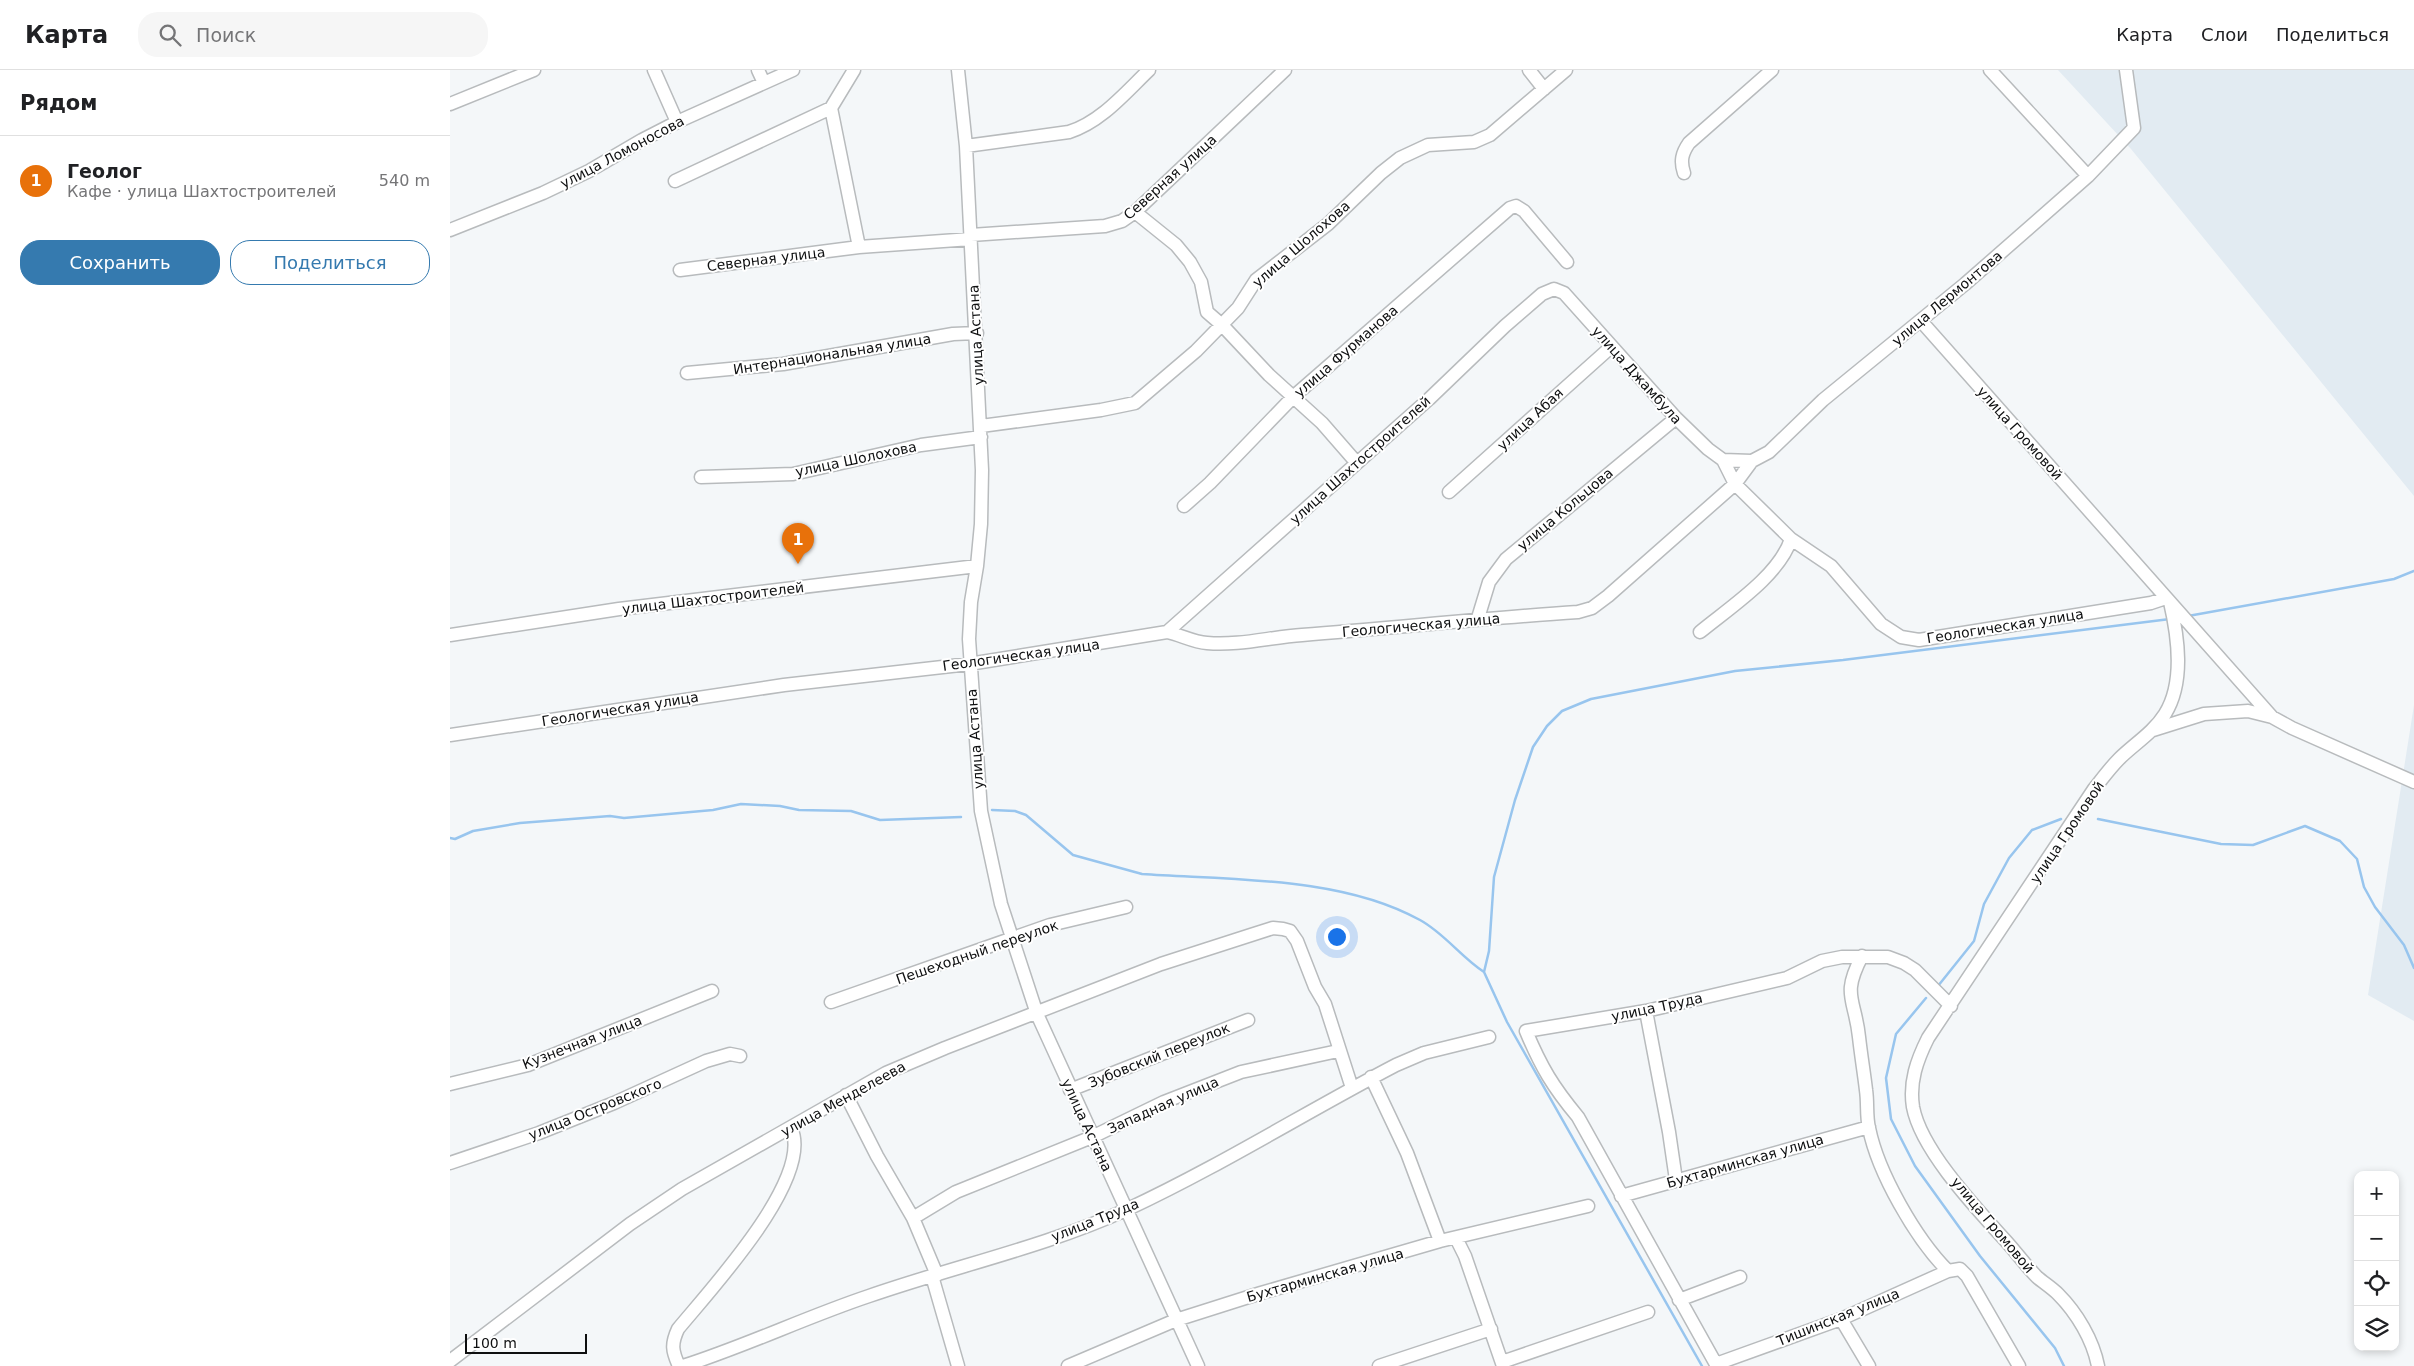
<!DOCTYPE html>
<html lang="ru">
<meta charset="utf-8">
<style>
:root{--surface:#fff;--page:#f6f6f6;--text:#202124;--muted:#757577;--line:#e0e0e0;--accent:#357aaf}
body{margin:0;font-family:"DejaVu Sans",sans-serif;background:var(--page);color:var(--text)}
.controls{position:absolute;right:15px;bottom:15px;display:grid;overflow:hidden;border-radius:10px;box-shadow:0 2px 8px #0003}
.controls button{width:45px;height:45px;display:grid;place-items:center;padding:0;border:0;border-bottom:1px solid var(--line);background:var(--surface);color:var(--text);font:25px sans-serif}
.scale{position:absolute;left:15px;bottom:12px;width:122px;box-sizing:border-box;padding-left:5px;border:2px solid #0e0f10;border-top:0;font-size:14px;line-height:18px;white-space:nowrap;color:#0e0f10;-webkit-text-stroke:4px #fff;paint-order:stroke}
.you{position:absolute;left:886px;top:866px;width:18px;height:18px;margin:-12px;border:4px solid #fff;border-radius:50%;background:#1a73e8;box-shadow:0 0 0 8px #1a73e833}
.badge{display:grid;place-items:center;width:32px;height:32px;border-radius:50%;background:var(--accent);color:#fff;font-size:16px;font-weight:700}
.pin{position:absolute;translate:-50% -41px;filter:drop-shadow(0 1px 2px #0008)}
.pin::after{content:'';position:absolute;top:26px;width:18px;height:15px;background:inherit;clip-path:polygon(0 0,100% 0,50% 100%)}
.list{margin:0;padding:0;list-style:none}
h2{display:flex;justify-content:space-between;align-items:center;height:65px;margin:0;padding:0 20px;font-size:21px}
h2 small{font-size:16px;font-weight:400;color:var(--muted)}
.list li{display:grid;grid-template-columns:32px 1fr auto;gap:15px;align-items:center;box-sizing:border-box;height:90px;padding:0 20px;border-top:1px solid var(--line)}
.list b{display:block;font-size:19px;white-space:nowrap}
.list p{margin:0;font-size:16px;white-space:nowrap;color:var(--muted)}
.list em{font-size:16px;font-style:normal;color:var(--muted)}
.actions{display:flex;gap:10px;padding:15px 20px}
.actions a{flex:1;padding:11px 0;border:1px solid var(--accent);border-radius:20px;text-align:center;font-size:18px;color:var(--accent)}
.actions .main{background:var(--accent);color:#fff}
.icon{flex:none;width:28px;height:28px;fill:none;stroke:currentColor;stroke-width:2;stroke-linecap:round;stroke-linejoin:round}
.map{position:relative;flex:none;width:1964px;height:1296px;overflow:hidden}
header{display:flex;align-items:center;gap:30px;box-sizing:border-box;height:70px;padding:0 25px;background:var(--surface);border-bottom:1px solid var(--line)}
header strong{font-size:24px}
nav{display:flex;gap:28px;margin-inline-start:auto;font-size:18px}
.search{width:350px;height:45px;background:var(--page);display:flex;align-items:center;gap:12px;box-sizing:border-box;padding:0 18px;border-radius:20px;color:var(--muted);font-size:19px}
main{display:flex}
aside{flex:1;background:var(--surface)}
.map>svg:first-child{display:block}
.built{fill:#e2ebf2}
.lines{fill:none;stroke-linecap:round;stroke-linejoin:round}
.stream{stroke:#98c5ee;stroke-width:2.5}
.minor-casing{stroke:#b8bbbd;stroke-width:15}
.minor{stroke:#fff;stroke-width:12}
.labels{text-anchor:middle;stroke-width:4;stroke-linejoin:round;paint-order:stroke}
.street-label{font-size:14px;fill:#0e0f10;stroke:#fff}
</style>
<header>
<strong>Карта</strong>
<div class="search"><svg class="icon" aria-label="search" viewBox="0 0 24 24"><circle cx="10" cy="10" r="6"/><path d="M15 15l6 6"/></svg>Поиск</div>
<nav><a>Карта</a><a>Слои</a><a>Поделиться</a></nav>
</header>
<main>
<aside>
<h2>Рядом<small></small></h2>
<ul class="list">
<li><span class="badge" style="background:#e8710a">1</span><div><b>Геолог</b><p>Кафе · улица Шахтостроителей</p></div><em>540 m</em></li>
</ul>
<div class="actions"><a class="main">Сохранить</a><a>Поделиться</a></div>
</aside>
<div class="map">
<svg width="1964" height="1296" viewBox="0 0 1964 1296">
<rect width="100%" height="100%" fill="#f4f7f9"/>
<!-- built -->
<path class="built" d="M1608,0H1964V426L1681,79Z
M1964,635V951L1918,925Z"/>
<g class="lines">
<!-- stream -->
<path class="stream" d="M1738,546L1944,509L1964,501
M542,740L565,741L576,745L623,785L692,804C780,810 891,806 970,850C994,863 1011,887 1034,902
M1648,749L1771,774L1803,775L1855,756L1890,771L1907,789L1914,817L1925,837L1954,875L1964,898
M0,768L5,769L23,761L70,753L160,746L174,748L263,740L291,734L330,736L349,740L401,741L430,750L511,747
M1488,916L1524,871L1534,834L1559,788L1582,760L1611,749
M1476,928L1446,964L1436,1008L1441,1049L1465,1096L1530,1186L1605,1278L1614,1296
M1252,1296L1057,952L1034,902L1039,881L1044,807L1065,730L1083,677L1097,656L1112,641L1141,629L1285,601L1393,590L1720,549"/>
<defs>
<path id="minor" d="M204,0L227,52
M308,0L314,13
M508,0L516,76L532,400L531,454L527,496L521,532L519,569L531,741L551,834L587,944L748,1296
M1079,0L1094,19
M1540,0L1638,106
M0,34L84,0
M381,38L409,177
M516,76L619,62C651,52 675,23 699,0
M1234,103C1230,91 1232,83 1239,73L1322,0
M225,111L381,38L404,0
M685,142L726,175L740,192L751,212L757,242L772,255L819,305L872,353L906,392
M0,160L93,123L139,101L192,70L227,52L343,0
M521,165L655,156L672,151L685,142L835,0
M230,200L409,177L521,169
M1471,251L1822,647
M237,303L333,294L503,264L527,263
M531,356L651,340L685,333L746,281L788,238L806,210L878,154L931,103L950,88L978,75L1024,72L1040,65L1116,0
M1273,390L1285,414L1341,469L1381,496L1431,554L1451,567L1469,570L1701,533L1716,528
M251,407L343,404L471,375L531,367
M999,422L1161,277
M734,436L760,413L843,327L1060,138L1066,136L1074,141L1117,192
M1028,548L1039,512L1056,489L1226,348
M717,562L979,329L1055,256L1092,224L1104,219L1114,223L1226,348L1258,379L1273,390L1302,391L1319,382L1373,330L1515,214L1638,106L1684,58L1676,0
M1250,562C1279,538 1329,506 1341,469
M0,565L169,539L527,496
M1703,660L1754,644L1798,641L1822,647L1842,658L1964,712
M0,665L334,615L519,594L717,562C731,565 743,572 757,573C788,576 821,567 852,565C944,558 1036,548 1128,542L1142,538L1158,526L1285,414L1302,391
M1412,886C1391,926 1405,928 1409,967C1411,985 1414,1003 1416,1020C1418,1033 1416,1046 1419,1058C1428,1103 1466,1169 1498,1201
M381,932L600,855L676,837
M1196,941L1219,1062L1226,1110
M921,1007L957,1083L990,1171
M0,1014L78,995L262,921
M620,1020L798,950
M396,1025L427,1086L463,1148L487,1205
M0,1093L89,1063L164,1033L256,991L280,984L290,986
M1171,1126L1419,1057
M463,1148L506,1122L642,1067L714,1032L791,1002L888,981
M1006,1168L1015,1186L1053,1296
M482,1206L508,1296
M1229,1230L1290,1207
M1391,1249L1419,1296
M0,1291L180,1154L232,1119L436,1003L495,978L711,894L801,865L823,858L833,859L840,861L847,871L865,917L875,934L902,1018
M1052,1292L1198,1242
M1266,1294L1391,1249L1498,1201L1510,1199L1517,1206L1569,1296
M229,1296C222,1281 221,1274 228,1259C259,1221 365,1108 341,1058
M233,1296C296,1276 356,1247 419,1226C505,1196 595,1177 678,1139C770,1096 856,1042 946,995L974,983L1039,967
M618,1296L726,1250L811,1223L990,1171L1138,1136
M929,1296L1041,1259
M1267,1296L1128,1047C1103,1017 1091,997 1076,961L1196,941L1337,908L1372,891L1392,887H1438L1454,893L1465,900L1501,936
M1648,1296C1643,1270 1627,1243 1608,1224C1602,1218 1594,1213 1587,1207C1576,1196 1566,1182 1555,1170C1526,1138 1471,1080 1463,1037C1459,1012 1467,990 1478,968L1644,719C1652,709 1660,698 1669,689C1684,674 1703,663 1715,644C1735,612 1728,566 1720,532"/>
</defs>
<!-- minor casing -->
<use href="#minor" class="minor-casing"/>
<!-- minor -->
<use href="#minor" class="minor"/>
</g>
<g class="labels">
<!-- street labels -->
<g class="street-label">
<text transform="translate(172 82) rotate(-28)" y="5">улица Ломоносова</text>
<text transform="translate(720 107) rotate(-42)" y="5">Северная улица</text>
<text transform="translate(851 174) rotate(-41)" y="5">улица Шолохова</text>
<text transform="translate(316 189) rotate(-7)" y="5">Северная улица</text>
<text transform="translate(1497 228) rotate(-40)" y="5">улица Лермонтова</text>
<text transform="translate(526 265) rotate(-93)" y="5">улица Астана</text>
<text transform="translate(896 281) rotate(-41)" y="5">улица Фурманова</text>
<text transform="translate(382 284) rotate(-9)" y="5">Интернациональная улица</text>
<text transform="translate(1187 305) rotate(48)" y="5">улица Джамбула</text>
<text transform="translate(1080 349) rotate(-43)" y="5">улица Абая</text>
<text transform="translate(1570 363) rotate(48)" y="5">улица Громовой</text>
<text transform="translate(406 389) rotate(-12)" y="5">улица Шолохова</text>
<text transform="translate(910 390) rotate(-42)" y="5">улица Шахтостроителей</text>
<text transform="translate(1115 439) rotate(-40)" y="5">улица Кольцова</text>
<text transform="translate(263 528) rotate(-7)" y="5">улица Шахтостроителей</text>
<text transform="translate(971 555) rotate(-5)" y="5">Геологическая улица</text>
<text transform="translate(1555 556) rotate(-9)" y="5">Геологическая улица</text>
<text transform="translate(571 585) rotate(-8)" y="5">Геологическая улица</text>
<text transform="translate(170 639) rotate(-9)" y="5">Геологическая улица</text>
<text transform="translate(525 669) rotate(-94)" y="5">улица Астана</text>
<text transform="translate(1617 762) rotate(-56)" y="5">улица Громовой</text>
<text transform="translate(527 882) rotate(-19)" y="5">Пешеходный переулок</text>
<text transform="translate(1207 937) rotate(-12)" y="5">улица Труда</text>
<text transform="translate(132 972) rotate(-21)" y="5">Кузнечная улица</text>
<text transform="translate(709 985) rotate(-22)" y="5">Зубовский переулок</text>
<text transform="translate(393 1029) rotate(-29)" y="5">улица Менделеева</text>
<text transform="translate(713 1035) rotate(-24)" y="5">Западная улица</text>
<text transform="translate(145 1039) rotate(-22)" y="5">улица Островского</text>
<text transform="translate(637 1055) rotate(65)" y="5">улица Астана</text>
<text transform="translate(1295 1091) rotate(-16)" y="5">Бухтарминская улица</text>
<text transform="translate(645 1150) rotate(-22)" y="5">улица Труда</text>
<text transform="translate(1543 1155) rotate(50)" y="5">улица Громовой</text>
<text transform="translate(875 1205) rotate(-16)" y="5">Бухтарминская улица</text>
<text transform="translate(1388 1247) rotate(-22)" y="5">Тишинская улица</text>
</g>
</g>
</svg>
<div class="controls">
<button>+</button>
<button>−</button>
<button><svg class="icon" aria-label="locate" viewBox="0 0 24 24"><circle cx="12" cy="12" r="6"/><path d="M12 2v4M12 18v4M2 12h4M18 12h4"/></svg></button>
<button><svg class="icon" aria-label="layers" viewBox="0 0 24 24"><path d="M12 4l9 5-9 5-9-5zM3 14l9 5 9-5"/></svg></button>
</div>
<div class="scale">100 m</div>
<div class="you"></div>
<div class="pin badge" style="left:348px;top:494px;background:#e8710a">1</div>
</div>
</main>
